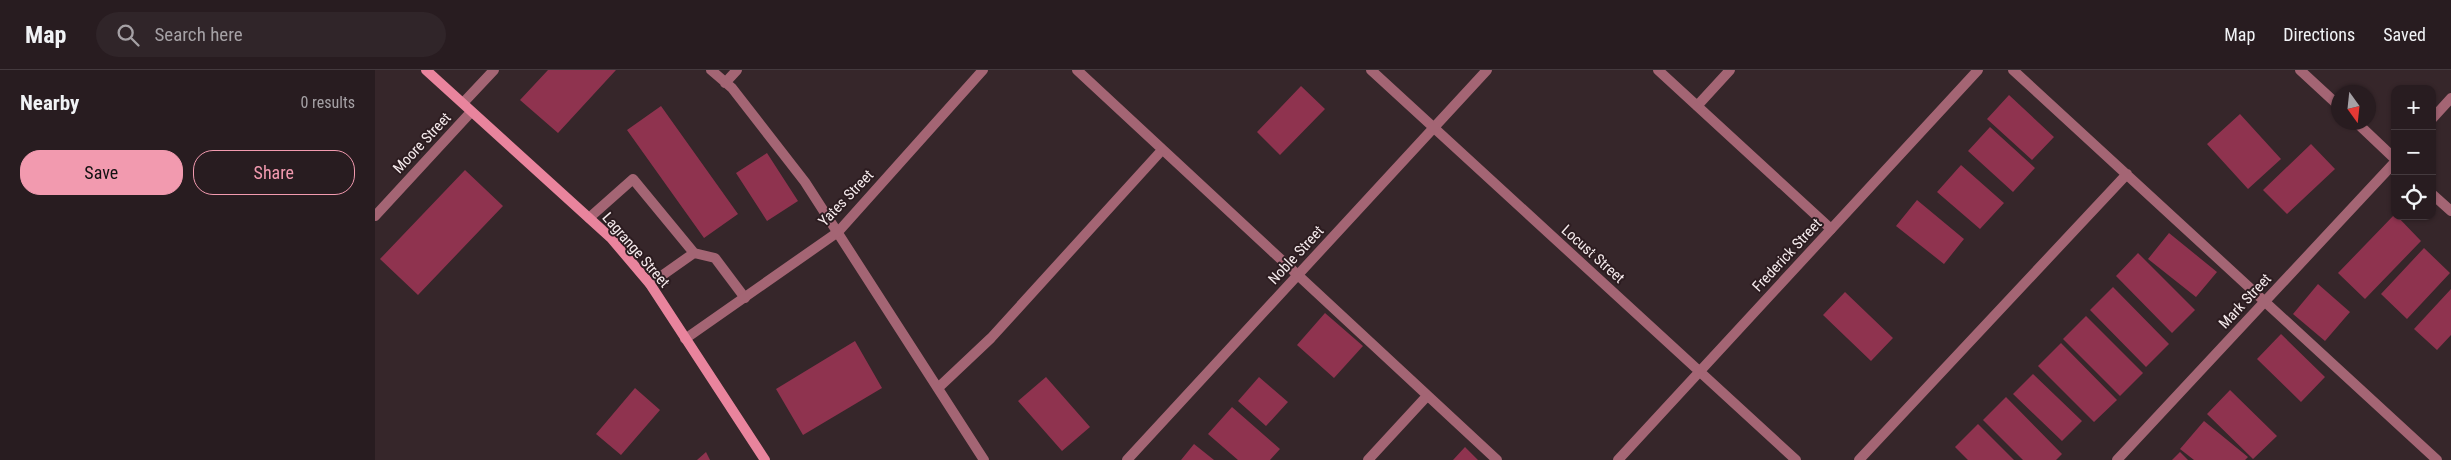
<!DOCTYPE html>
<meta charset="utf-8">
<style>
:root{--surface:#281c20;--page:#302529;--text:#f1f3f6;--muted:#a5a1a5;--line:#443a3e;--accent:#f29aaf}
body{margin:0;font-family:"Roboto Condensed",sans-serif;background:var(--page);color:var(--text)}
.controls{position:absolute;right:15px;top:15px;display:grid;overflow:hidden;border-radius:10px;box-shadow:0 1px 4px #0004}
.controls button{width:45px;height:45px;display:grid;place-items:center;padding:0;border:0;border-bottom:1px solid var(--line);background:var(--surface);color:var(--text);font:25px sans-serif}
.compass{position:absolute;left:1956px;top:15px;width:45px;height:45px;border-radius:50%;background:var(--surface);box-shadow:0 1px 4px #0004;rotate:165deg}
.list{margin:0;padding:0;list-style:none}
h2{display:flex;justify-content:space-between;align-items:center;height:65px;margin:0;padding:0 20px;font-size:21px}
h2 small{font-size:16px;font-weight:400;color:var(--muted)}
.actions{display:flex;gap:10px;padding:15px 20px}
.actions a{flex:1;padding:11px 0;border:1px solid var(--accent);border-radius:20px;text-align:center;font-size:18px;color:var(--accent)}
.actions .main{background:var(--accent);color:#111}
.icon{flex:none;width:28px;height:28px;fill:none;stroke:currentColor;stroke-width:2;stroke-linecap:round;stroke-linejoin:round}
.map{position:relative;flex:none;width:2076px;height:390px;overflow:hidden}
header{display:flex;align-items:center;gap:30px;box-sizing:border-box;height:70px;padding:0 25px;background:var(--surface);border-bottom:1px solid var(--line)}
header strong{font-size:24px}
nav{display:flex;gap:28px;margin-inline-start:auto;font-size:18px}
.search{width:350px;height:45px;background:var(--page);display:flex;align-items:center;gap:12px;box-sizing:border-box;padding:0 18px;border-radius:28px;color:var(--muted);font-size:19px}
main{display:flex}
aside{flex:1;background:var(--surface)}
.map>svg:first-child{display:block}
.building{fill:#8f334f}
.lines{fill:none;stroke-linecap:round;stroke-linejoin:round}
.service{stroke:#a46574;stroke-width:10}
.minor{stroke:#a46574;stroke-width:10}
.secondary{stroke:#e9849d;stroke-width:10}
.labels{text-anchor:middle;stroke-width:4;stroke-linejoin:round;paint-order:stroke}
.street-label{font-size:15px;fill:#f5eaec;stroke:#2c1c20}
</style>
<header>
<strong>Map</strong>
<div class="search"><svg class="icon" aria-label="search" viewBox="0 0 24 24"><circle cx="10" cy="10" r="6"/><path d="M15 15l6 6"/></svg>Search here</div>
<nav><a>Map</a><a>Directions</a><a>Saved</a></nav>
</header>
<main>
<aside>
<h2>Nearby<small>0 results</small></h2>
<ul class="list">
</ul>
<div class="actions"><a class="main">Save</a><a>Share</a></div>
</aside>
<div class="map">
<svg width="2076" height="390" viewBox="0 0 2076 390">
<rect width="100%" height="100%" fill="#36262a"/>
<!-- building -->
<path class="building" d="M173,0H241L183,63L145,30Z
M926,16L950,39L905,85L882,62Z
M1634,25L1679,67L1657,90L1612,49Z
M286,36L363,144L329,168L252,60Z
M1865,44L1906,89L1873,119L1832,74Z
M1615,57L1660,98L1638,122L1593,81Z
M1936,74L1960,99L1912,144L1888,120Z
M392,83L423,131L392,151L361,103Z
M1586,95L1629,133L1605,159L1562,122Z
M90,100L128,136L43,225L5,189Z
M1542,130L1589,169L1569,194L1521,156Z
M2020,144L2046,171L1990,229L1963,203Z
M1794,163L1842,202L1821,227L1773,189Z
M2049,178L2075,203L2032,249L2006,224Z
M1763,183L1820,240L1797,263L1741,206Z
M1943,214L1975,242L1950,271L1918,244Z
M1738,217L1794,274L1771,297L1715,240Z
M2076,219V265L2062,280L2039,259Z
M1470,222L1518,268L1496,291L1448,245Z
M950,243L988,276L959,308L922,275Z
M1711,246L1768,303L1745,326L1688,269Z
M1906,264L1950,307L1926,332L1882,289Z
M480,271L507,318L428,365L401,319Z
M1686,273L1742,330L1719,352L1663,296Z
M1658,304L1707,351L1687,371L1638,324Z
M671,307L715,357L687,381L643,331Z
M884,307L913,332L891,356L863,331Z
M260,318L285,340L246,385L221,364Z
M1855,320L1902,366L1878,389L1832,344Z
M1631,327L1687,384L1681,390H1648L1608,350Z
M857,337L905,379L895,390H863L833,364Z
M1829,351L1873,387L1870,390H1819L1805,379Z
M1603,354L1639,390H1593L1580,377Z
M819,374L839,390H806Z
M1090,377L1103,390H1078Z
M331,382L335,390H322Z
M1805,382L1813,390H1797Z"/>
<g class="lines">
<!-- service -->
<path class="service" d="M336,0L357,18L430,112L609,390
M702,0L1122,390
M1283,0L1456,159
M1638,0L2062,390
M350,13L362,0
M1322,36L1355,0
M214,148L258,109L319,183L340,188L370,228
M275,214L319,183
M563,318L616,268L787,80
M993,390L1052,326
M1484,390L1752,104"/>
<!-- minor -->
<path class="minor" d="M996,0L1421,390
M1925,0L1964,36
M88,33L119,0
M2057,49L2076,28
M1981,52L2020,89
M2057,124L2076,141
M0,146L96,42
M310,269L463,162L608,0
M752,390L1112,0
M1243,390L1603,0
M1742,390L2020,92"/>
<!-- secondary -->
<path class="secondary" d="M51,0L236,168L275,214L390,390"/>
</g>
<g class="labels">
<!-- street labels -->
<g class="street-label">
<text transform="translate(47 73) rotate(-47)" y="5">Moore Street</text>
<text transform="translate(471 128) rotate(-46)" y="5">Yates Street</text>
<text transform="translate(261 180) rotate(49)" y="5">Lagrange Street</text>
<text transform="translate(1218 184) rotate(42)" y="5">Locust Street</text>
<text transform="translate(921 185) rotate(-47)" y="5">Noble Street</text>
<text transform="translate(1412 185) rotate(-47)" y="5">Frederick Street</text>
<text transform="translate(1870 231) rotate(-47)" y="5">Mark Street</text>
</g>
</g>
</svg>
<div class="controls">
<button>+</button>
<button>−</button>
<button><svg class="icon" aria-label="locate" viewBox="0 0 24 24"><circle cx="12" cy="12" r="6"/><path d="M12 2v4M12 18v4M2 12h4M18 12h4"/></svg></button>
</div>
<svg class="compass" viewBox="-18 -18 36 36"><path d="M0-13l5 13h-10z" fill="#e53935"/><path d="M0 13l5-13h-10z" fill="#a5a1a5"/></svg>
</div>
</main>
